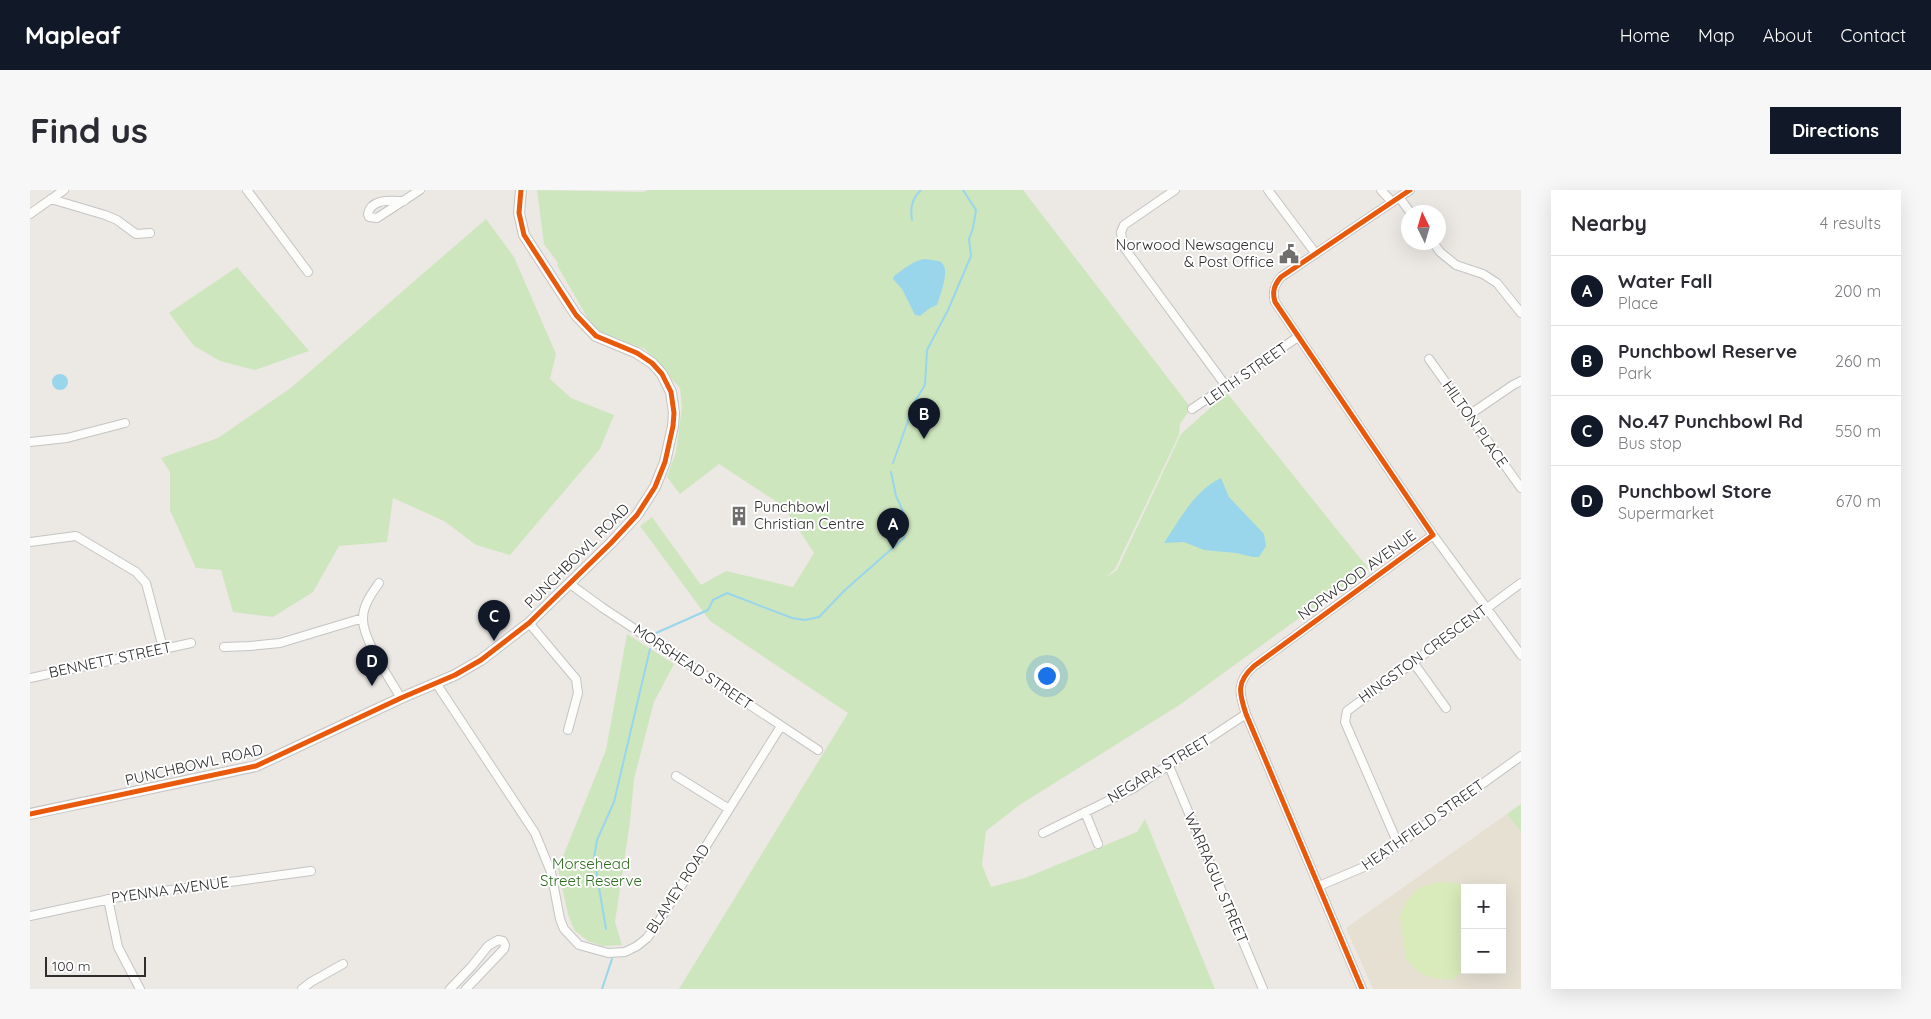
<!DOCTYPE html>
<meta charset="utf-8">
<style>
:root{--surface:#fff;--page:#f7f7f7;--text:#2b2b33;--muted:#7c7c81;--line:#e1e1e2;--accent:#111827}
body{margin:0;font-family:Quicksand,sans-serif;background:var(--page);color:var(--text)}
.controls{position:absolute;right:15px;bottom:15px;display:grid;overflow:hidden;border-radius:0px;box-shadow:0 5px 20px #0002}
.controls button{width:45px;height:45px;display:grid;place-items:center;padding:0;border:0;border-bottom:1px solid var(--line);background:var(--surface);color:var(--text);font:25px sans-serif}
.compass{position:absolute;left:1371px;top:15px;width:45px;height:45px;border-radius:50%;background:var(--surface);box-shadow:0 5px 20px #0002;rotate:355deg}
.scale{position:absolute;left:15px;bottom:12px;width:101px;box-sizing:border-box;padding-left:5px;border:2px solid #2e2e2e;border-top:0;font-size:14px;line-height:18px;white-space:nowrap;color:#2e2e2e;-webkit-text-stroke:4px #fff;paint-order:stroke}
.you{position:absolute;left:1016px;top:485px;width:18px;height:18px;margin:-12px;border:4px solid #fff;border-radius:50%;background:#1a73e8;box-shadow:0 0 0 8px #1a73e833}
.badge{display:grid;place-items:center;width:32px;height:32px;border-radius:50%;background:var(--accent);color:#fff;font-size:16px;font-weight:700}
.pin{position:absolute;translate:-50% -41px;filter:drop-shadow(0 1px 2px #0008)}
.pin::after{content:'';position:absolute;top:26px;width:18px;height:15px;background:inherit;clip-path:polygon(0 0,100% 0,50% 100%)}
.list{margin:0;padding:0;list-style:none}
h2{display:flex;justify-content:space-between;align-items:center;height:65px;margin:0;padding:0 20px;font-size:21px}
h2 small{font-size:16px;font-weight:400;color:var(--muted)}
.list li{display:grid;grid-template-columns:32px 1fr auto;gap:15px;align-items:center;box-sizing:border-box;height:70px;padding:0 20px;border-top:1px solid var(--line)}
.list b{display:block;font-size:19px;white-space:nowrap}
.list p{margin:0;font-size:16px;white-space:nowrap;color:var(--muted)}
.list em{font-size:16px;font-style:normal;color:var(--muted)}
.map{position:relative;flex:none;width:1491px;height:799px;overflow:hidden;border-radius:0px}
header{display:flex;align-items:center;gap:30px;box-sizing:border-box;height:70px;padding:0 25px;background:var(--accent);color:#fff}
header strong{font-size:24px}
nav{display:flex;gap:28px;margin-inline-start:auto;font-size:18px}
.intro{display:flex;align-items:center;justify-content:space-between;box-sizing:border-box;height:120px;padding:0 30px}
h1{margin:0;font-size:35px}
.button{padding:12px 22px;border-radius:0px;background:var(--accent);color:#fff;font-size:18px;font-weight:700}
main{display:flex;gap:30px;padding:0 30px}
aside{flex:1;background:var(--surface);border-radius:0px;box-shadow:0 5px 20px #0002}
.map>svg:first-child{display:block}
.education{fill:#e6e0d3;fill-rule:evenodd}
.green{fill:#cee6be}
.pitch{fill:#d9eabb}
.water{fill:#99d6ec}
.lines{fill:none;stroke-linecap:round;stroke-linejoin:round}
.stream{stroke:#99d6ec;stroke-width:2}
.minor-casing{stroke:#c5c4c5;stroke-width:10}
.tertiary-casing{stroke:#c5c4c5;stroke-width:12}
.minor{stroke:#fcfcfb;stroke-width:8}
.tertiary{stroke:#fcfcfb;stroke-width:10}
.cycleway-casing{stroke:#fff;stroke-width:8}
.cycleway{stroke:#e8590c;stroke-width:5}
.labels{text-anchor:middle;stroke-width:4;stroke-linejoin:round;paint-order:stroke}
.poi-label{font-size:15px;fill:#2e2e2e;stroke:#fff;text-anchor:end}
.street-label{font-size:15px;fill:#2e2e2e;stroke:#fff}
.park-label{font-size:15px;fill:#2c6e1b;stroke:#fff}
</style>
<header>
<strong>Mapleaf</strong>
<nav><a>Home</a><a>Map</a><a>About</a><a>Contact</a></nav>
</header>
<div class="intro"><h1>Find us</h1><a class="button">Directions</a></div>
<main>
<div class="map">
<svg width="1491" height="799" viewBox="0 0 1491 799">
<rect width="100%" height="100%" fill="#ece8e4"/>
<!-- education -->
<path class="education" d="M1477,624L1491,642V799H1343L1316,738ZM1435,698H1472V780H1435Z"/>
<!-- green -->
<path class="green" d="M507,0L613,2L618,0H993L1161,218L1150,234L1149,245L1085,379L1075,388L1087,380L1151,244L1197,203L1338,378L1151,514L991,614L956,641L952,675L961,697L995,688L1107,642L1115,629L1185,799H649L818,523L680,431L610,336L622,327L671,395L696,381L763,397L784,363L753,316L689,274L650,304L637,287L646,262L652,217L650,198L615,159L565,141L527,75L528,73L514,54Z
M456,29L484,67L526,164L520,189L541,208L584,225L570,259L480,365L446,355L414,331L363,308L357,352L309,356L283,402L243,427L203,422L191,380L166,378L140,320V282L131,268L188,248L262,197Z
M207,77L279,161L225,180L190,171L164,156L139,123Z
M597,444L644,474L624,512L604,589L600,632L585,732L592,755L572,756L558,751L544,740L538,724L528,679L576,560Z
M1491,614V642L1477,624Z"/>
<!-- pitch -->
<path class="pitch" d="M1410,692L1427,693L1435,699V779L1425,789L1415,790L1399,787L1387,781L1376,769L1370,727L1376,712L1388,698Z"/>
<!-- water -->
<path class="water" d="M895,69C899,70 907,70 911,72C921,79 910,105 907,115L900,118L890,126L885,125L872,99L863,89L864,86C873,80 883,70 895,69Z
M22 192a8 8 0 1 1 16 0a8 8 0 1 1-16 0Z
M1191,288L1199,307L1234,344L1236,356L1229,367H1223L1206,363L1174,360L1154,352L1134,353C1150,329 1165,300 1191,288Z"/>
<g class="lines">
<!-- stream -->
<path class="stream" d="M882,30C880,19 882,8 891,0
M863,273L885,211L895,195L897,160L918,120L941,66L939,49L943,38L946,20L933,0
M626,443L678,420L683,410L697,403L762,428L775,430L789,427L815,400L874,348L877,330L866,306L861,282
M576,739L564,668L567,650L584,612L620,459
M572,799L582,769"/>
<defs>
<path id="minor" d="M217,0L278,82
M1145,0L1094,35L1091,42L1093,56L1196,196
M1238,0L1286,64
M1351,0L1362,12
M1369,7L1380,22
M21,9L75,25L87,30L106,44L120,43
M374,11C361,11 341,8 338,24L339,27L347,28L390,0
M0,24L34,0
M1403,52L1410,62L1426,75L1453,84L1467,93L1491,123
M1399,169L1491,298
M1162,219L1268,147
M1439,225L1483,195L1491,191
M0,252L37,248L95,233
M1403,345L1491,465
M0,352L46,346L106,382L116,393L133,458
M349,393C342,403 333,415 333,428C332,449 360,489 371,508
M540,394L573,418L788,560
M499,433L546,489L548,503L538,540
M194,457L220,456L250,453L333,428
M1383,472L1416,518
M0,488L161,453
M406,493L505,643L521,682L530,729L534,739L549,755L578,763L595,762L607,756L617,748L626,736L751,536
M1139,576L1233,799
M646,586L699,619
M1055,622L1068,654
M1013,643L1104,598L1216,524
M1368,654L1315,532L1317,521L1491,393
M1289,696L1341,674L1491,566
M78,709L88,757L110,799
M0,726L89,707L281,681
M272,799L281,792L313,774
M420,799L442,776L458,756L468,750L473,751L475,755L474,759L436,799
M1332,799L1216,524C1209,503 1206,492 1224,476L1403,345L1245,112C1242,102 1244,95 1251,87L1380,0"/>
<path id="tertiary" d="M0,624L226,576L371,508L425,485L451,470L499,433L581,353L607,325L625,297L635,272L643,236L644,223L641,202L632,184L622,173L607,163L566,146L546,125L494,45L489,23L491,0"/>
</defs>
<!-- minor casing -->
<use href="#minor" class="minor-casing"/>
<!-- tertiary casing -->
<use href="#tertiary" class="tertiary-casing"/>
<!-- minor -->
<use href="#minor" class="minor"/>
<!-- tertiary -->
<use href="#tertiary" class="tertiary"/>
<defs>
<path id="cycleway" d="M0,624L226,576L371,508L425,485L451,470L499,433L581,353L607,325L625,297L635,272L643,236L644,223L641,202L632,184L622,173L607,163L566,146L546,125L494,45L489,23L491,0
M1332,799L1216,524C1209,503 1206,492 1224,476L1403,345L1245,112C1242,102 1244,95 1251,87L1380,0"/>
</defs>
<!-- cycleway casing -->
<use href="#cycleway" class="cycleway-casing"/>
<!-- cycleway -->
<use href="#cycleway" class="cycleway"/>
</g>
<!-- icons -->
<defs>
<symbol id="civic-bare" viewBox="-9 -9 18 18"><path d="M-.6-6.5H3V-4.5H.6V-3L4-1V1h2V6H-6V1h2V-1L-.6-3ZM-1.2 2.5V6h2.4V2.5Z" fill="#706f6e" stroke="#fff" stroke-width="2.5" paint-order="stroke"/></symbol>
<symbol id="building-bare" viewBox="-9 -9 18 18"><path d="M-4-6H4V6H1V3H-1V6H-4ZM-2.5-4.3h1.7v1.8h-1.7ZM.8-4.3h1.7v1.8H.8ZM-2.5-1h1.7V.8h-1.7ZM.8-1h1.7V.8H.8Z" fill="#706f6e" stroke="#fff" stroke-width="2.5" paint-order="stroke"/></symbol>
</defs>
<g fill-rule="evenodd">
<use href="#civic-bare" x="1245" y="50" width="28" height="28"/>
<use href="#building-bare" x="695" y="312" width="28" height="28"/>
</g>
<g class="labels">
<!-- poi labels -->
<g class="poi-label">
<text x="1244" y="60">Norwood Newsagency<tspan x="1244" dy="17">&amp; Post Office</tspan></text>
<text x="724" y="322" text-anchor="start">Punchbowl<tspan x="724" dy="17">Christian Centre</tspan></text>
</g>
<!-- street labels -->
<g class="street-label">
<text transform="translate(1216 184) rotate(-35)" y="5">LEITH STREET</text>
<text transform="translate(1445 234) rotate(55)" y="5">HILTON PLACE</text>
<text transform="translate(547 366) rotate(-45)" y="5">PUNCHBOWL ROAD</text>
<text transform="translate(1327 385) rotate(-36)" y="5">NORWOOD AVENUE</text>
<text transform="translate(1393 464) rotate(-36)" y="5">HINGSTON CRESCENT</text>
<text transform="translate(80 470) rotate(-12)" y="5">BENNETT STREET</text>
<text transform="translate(663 477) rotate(34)" y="5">MORSHEAD STREET</text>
<text transform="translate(164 575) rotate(-13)" y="5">PUNCHBOWL ROAD</text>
<text transform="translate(1129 579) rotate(-31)" y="5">NEGARA STREET</text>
<text transform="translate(1393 635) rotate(-35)" y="5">HEATHFIELD STREET</text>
<text transform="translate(1186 688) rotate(67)" y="5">WARRAGUL STREET</text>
<text transform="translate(648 699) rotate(-57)" y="5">BLAMEY ROAD</text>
<text transform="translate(140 700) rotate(-8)" y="5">PYENNA AVENUE</text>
</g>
<!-- park labels -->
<g class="park-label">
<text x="561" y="679">Morsehead<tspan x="561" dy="17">Street Reserve</tspan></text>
</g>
</g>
</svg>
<div class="controls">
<button>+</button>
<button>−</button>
</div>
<svg class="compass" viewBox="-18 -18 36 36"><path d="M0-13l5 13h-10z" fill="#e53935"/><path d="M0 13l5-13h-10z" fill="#7c7c81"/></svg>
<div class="scale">100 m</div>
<div class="you"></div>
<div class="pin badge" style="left:863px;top:359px">A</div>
<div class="pin badge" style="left:894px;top:249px">B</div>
<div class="pin badge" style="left:464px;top:451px">C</div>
<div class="pin badge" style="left:342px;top:496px">D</div>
</div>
<aside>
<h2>Nearby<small>4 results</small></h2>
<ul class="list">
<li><span class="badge">A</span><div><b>Water Fall</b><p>Place</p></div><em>200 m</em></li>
<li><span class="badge">B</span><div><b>Punchbowl Reserve</b><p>Park</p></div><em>260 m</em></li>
<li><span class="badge">C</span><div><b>No.47 Punchbowl Rd</b><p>Bus stop</p></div><em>550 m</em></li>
<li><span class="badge">D</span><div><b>Punchbowl Store</b><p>Supermarket</p></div><em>670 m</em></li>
</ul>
</aside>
</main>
